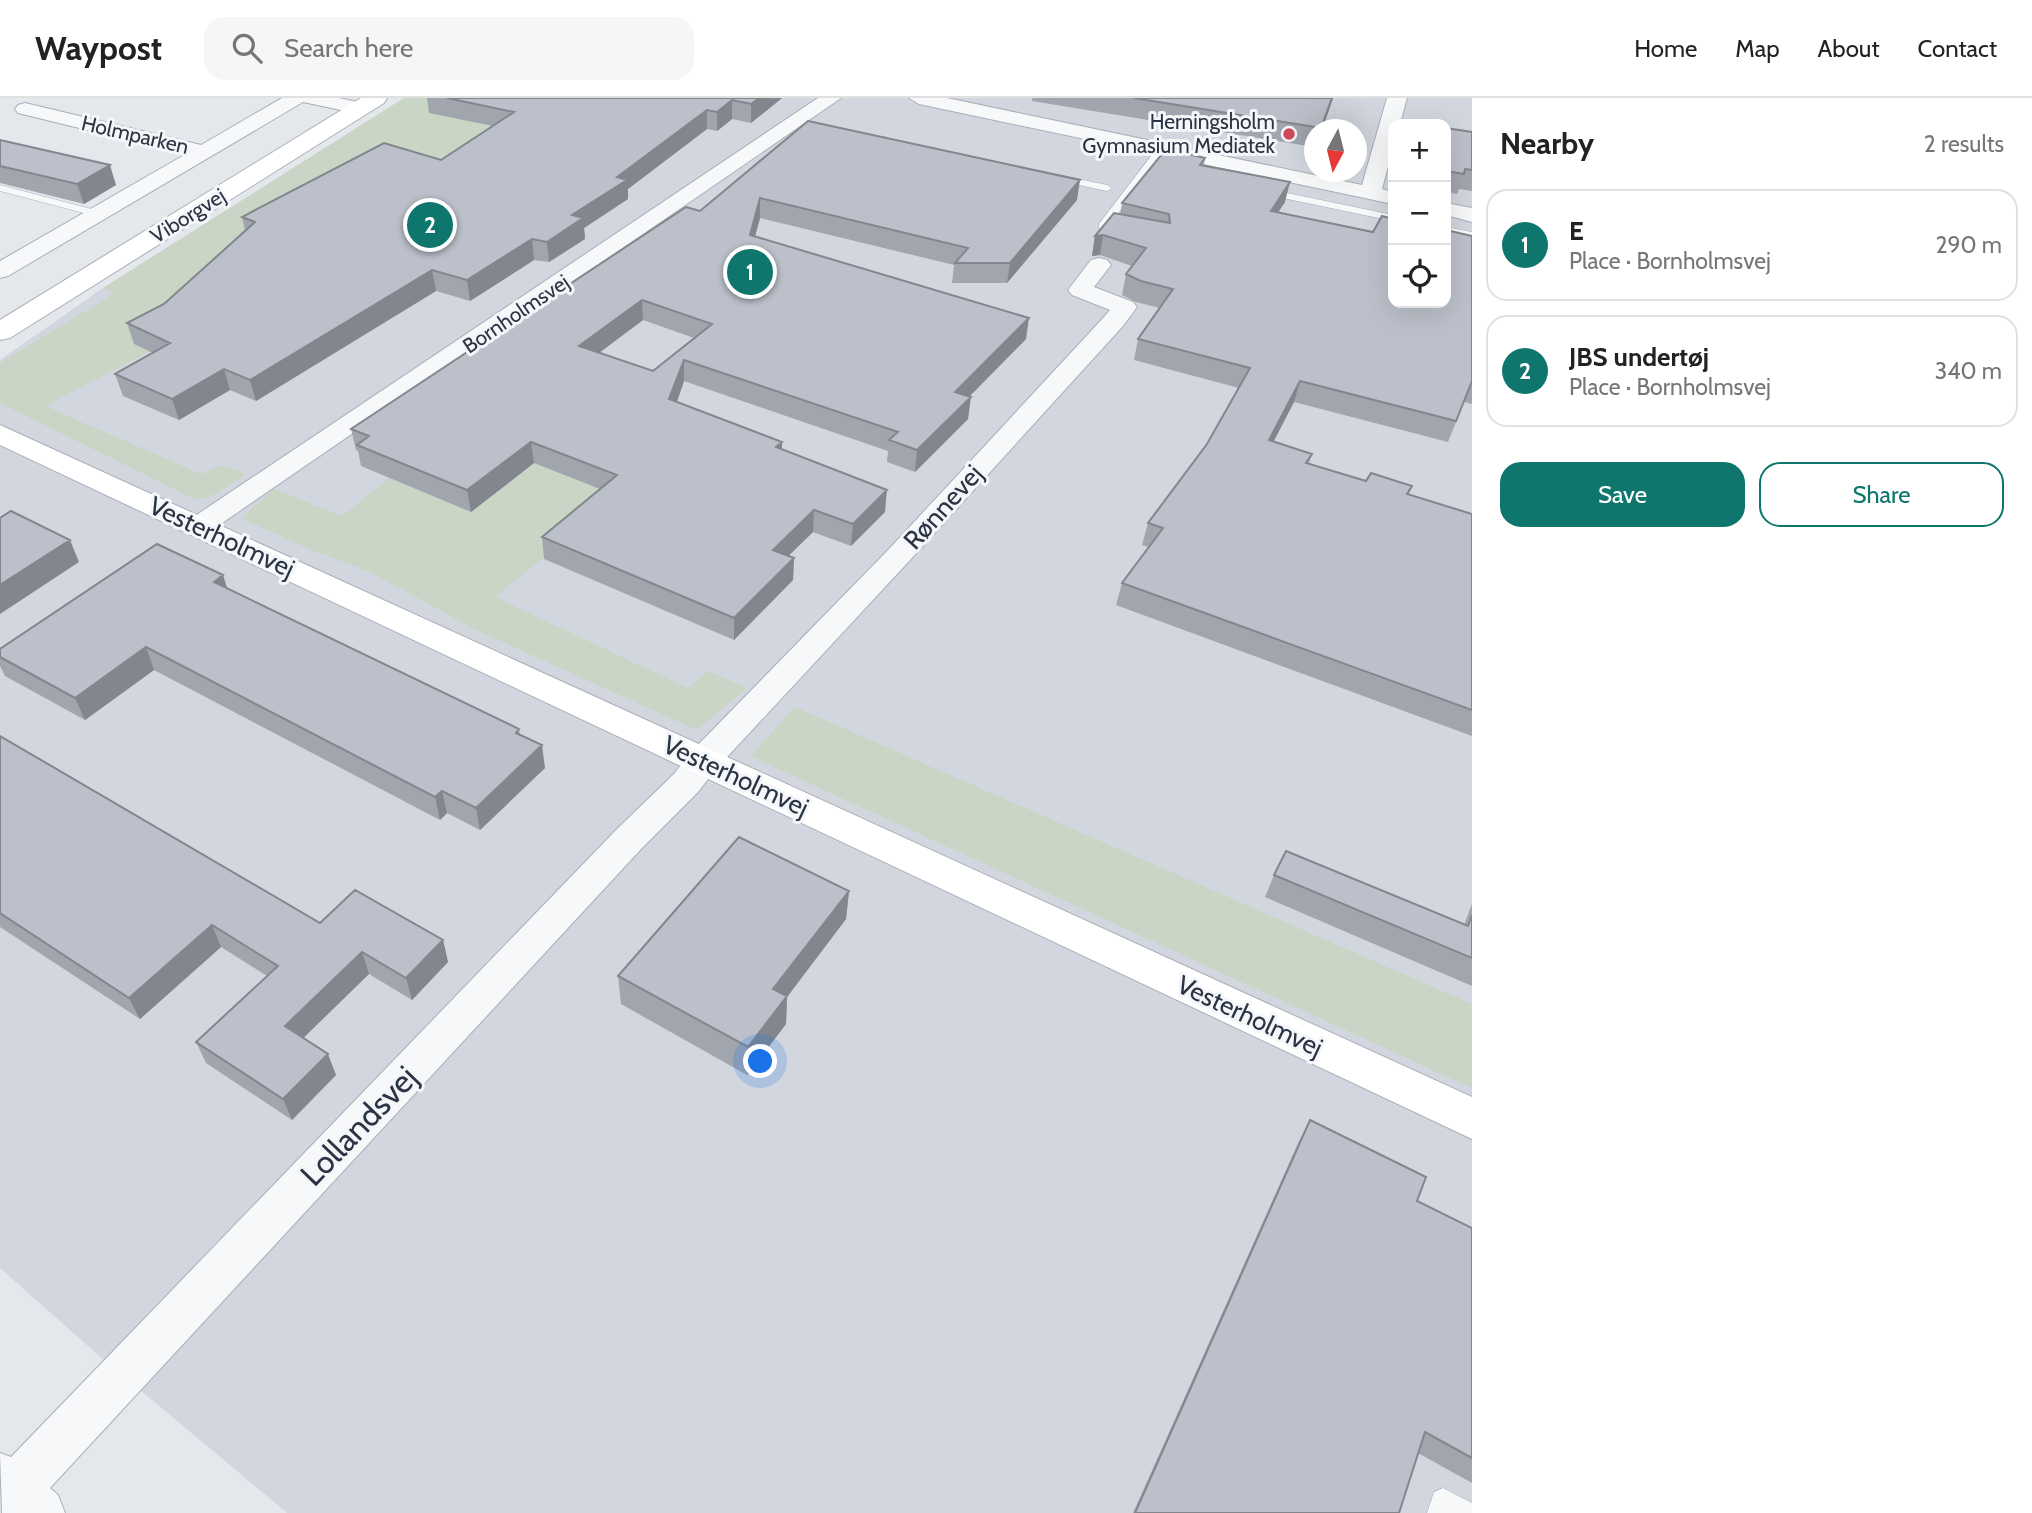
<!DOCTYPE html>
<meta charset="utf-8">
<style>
:root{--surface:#fff;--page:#f6f6f6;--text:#222;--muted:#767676;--line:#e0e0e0;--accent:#0f766e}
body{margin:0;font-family:Cabin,sans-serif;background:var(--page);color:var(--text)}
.controls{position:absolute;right:21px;top:21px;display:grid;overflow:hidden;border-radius:14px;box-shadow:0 7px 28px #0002}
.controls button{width:63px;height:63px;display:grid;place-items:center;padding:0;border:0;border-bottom:2px solid var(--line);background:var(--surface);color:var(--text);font:35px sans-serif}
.compass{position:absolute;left:1304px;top:21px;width:63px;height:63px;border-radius:50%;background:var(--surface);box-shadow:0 7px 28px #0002;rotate:187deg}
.you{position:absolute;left:761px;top:964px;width:24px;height:24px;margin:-18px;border:5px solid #fff;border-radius:50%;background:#1a73e8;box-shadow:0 0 0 10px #1a73e833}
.badge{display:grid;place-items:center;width:46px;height:46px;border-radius:50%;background:var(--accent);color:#fff;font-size:23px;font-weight:700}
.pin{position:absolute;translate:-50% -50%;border:4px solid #fff;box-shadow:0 2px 7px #0006}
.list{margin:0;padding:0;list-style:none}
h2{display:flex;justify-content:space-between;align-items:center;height:91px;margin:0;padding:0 28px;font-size:30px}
h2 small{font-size:23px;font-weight:400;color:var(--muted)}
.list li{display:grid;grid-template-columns:46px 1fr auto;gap:21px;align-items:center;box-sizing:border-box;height:112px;margin:0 14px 14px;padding:0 14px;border:2px solid var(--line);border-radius:21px}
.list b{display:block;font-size:26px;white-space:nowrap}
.list p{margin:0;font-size:23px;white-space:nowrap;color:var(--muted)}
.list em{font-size:23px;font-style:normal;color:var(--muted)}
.actions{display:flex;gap:14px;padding:21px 28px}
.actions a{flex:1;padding:16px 0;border:2px solid var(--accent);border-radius:21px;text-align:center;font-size:24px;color:var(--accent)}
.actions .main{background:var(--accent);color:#fff}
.icon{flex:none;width:38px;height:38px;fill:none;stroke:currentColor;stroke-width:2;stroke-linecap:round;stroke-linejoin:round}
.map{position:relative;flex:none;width:1472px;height:1415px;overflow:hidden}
header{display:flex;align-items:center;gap:42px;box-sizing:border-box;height:98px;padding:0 35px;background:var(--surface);border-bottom:2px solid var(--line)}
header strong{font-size:33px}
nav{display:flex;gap:38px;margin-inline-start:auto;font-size:24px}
.search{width:490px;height:63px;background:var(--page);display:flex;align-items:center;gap:18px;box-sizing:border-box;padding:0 24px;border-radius:21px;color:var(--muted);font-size:26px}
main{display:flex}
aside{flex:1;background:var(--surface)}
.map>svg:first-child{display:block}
.built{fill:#d2d6de;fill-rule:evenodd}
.green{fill:#c9d6c5}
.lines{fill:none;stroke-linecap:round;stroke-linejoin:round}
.lane-casing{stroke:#a9aeb7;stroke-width:1}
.street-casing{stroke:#a9aeb7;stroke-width:2}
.secondary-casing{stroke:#a9aeb7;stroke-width:2}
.lane{fill:#f7f8fa;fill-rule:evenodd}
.street{fill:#f7f8fa;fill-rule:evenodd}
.secondary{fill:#fff;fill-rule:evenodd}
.wall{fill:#a1a5ae;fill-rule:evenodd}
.shaded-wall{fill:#83868d}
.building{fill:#bbc0ca;stroke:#83868d;stroke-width:2;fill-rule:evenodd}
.poi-dot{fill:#d1495b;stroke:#f4f6f9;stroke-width:2.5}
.labels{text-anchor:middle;stroke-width:6;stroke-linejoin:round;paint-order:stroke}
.far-poi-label{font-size:21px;fill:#2b3445;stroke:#f4f6f9;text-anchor:end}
.far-street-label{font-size:21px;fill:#2b3445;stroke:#f4f6f9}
.street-label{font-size:26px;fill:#2b3445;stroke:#f4f6f9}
.near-street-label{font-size:32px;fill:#2b3445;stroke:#f4f6f9}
</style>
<header>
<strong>Waypost</strong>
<div class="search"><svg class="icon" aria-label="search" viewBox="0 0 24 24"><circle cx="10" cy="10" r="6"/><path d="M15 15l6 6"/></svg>Search here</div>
<nav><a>Home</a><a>Map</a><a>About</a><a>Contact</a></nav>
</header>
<main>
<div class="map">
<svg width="1472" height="1415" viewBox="0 0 1472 1415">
<rect width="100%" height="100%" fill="#e4e7ec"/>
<!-- built -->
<path class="built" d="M404,0H1472V1415H287L96,1255L0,1170V262L103,190ZM1393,26H1446V205H1393ZM1314,32H1356V74H1314Z"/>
<!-- green -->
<path class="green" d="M404,0H452L580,29L45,308L201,376L221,367L245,376L218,395L196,402L0,305V265L115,195L103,190Z
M500,342L619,399L495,499L688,590L708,573L747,590L697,632L474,531L370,474L309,451L241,420L274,391L342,418L389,380L471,414Z
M795,609L1472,906V990L750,658Z"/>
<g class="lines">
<defs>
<path id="lane" d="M1158,49L1167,51L1110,126L1128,131V135L1099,130V126Z
M1059,77L1107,87L1112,90L1107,93L1055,82L1054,80Z
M0,87L103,114L104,116L99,119L0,93Z
M1263,90L1393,117V123L1259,95V91Z
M1446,129L1472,134V140L1446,135Z
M1443,1390L1472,1405V1415H1427L1434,1394Z"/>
<path id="street" d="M282,0H339L367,6L370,10L360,16L303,4L8,178L0,180V163L186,56L18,15L15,11L18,7L25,5L201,47Z
M818,0H841L209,434L199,437L189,434L185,428L189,422Z
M909,0H947L1362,87L1387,0H1407L1400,26H1393V49L1382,91L1393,94V106L919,6Z
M1446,105L1472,110V124L1446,117Z
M1099,160L1107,162L1111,167L1094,189L1133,204L1137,209L1123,228L911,461L715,672L698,694L642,750L50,1390L58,1397L65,1415H2L0,1355L11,1359L616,732L674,676L691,654L891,449L1105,218L1110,212L1072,197L1068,192L1091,162Z"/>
<path id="secondary" d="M361,0H387L384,5L10,240L0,242V222Z
M0,327L1472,999V1041L0,347Z"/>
</defs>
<!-- lane casing -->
<use href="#lane" class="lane-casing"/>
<!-- street casing -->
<use href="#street" class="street-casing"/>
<!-- secondary casing -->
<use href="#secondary" class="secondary-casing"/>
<!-- lane -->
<use href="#lane" class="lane"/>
<!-- street -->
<use href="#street" class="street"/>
<!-- secondary -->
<use href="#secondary" class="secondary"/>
</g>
<!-- wall -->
<path class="wall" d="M427,0H782L751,25L732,21L717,33L707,31L628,91V101L584,130L585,141L549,164L534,162L470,203L436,193L256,303L230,292L179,322L123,298L115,276L153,255L134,246L127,225L164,206L245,132L242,119L441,62L493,28L429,15Z
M1032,0H1333L1322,32H1314V49L1032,3Z
M808,23L1077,102L1007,185H952L954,167L760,120L755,138L1026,241L969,299L968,321L915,374L887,364L888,353L684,283L677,304L782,352L885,414L851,448L813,434L788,458L794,460L793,482L734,542L544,461L542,439L600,391L534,365L471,414L361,368L358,353L356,352L351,331L700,113ZM643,222L694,240L653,273L599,255Z
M1446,30L1472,34V93L1459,91L1457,96L1446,94Z
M0,42L116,87L84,106L0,85Z
M1205,60L1204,67L1285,104L1278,114L1373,134L1472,138V306L1464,304L1448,344L1294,304L1273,344L1312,356L1309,365L1366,383L1412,388L1409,396L1472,416V638L1116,507L1122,485L1149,449L1142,447L1148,425L1207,346L1239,290L1134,262L1138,241L1160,210L1136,204L1122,197L1126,176L1132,168L1100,157L1092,158L1095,138L1120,116L1122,105Z
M223,477L227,490L519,631L520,637L545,670L480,732L447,715L440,722L154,572L85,622L5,578L0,568V551Z
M0,638L320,825L443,842L448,864L412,902L369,876L303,940L336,977L292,1022L206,965L196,944L267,878L221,849L140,921L0,829Z
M1274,777L1464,827L1472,806V888L1265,799Z
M849,793L846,821L787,899L786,926L747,977L621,906L618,878Z
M1310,1022L1417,1103L1472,1130V1385L1418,1355L1399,1415H1133L1299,1043Z"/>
<!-- shaded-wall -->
<path class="shaded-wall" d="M759,0H782L751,25V6Z
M1332,0H1333L1322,32H1320Z
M732,2V21L717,33V14Z
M707,12V31L628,91V101L584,130L585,141L549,164L547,144L572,117L617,79Z
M110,67L116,87L84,106L77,86Z
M1080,82L1077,102L1007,185L1010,165Z
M1290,84L1285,104L1266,133L1271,113Z
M760,100V120L750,157V137Z
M1103,137L1100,157L1092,158L1095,138Z
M532,141L534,162L470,203L467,182Z
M432,172L436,193L256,303L250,282Z
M642,202L643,222L580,269L579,248Z
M1029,220L1026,241L952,316L955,294Z
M684,262V283L670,323L669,301Z
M224,271L230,292L179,322L172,301Z
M1300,283L1294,304L1263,364L1269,342Z
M971,299L968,321L915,374L917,352Z
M531,344L534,365L471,414L467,392Z
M782,344V365L776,349Z
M887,392L885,414L851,448L853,426Z
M814,412L813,434L772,474L773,452Z
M70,442L79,464L0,516V487Z
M794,460L793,482L734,542V520Z
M223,477L230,500L214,484Z
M146,549L154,572L85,622L75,600Z
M542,647L545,670L480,732L476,710Z
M442,693L447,715L440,722L435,699Z
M849,793L846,821L787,899L786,926L747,977L748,949L773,891Z
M212,827L221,849L140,921L129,900Z
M443,842L448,864L412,902L406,880Z
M362,854L369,876L293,950L285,928Z
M328,956L336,977L292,1022L283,1001Z"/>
<!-- building -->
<path class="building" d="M447,0H759L751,6L732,2L717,14L707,12L617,79L627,82L572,117L583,120L547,144L532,141L467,182L432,172L250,282L224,271L172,301L115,276L170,245L127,225L164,206L255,124L242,119L384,45L441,62L514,14Z
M1134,0H1332L1321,30Z
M808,23L1080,82L1010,165H955L968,150L760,100L750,137L1029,220L955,294L971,299L917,352L889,342L898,334L684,262L669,301L782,344L776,349L887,392L853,426L814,412L773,452L794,460L734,520L542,439L617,377L531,344L467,392L357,347L369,338L351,331L686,109L700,113ZM642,202L712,226L653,273L579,248Z
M1446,30L1472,34V72L1465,71L1464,76L1446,73Z
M0,42L110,67L77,86L0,68Z
M1166,51L1205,60L1200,67L1290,84L1271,113L1373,134L1382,118L1393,121V205H1446V132L1472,138V283L1456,323L1300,283L1269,342L1312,356L1306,365L1366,383L1371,375L1412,388L1407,396L1472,416V612L1122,485L1163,430L1148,425L1207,346L1250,270L1138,241L1173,191L1141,183L1126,176L1146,150L1103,137L1095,138L1114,115L1170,125L1169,116L1122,105Z
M11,413L70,442L0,487V420Z
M157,446L223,477L214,484L519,631L516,635L542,647L476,710L442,693L435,699L146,549L75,600L0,559V551Z
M0,638L320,825L355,792L443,842L406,880L362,854L285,928L328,956L283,1001L196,944L278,868L212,827L129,900L0,815Z
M739,739L849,793L773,891L787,898L748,949L618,878Z
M1286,753L1468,828L1472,817V860L1274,777Z
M1310,1022L1426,1079L1417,1103L1472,1130V1360L1425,1334L1399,1415H1135Z"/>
<!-- markers -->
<circle class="poi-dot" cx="1289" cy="36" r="7"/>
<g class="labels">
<!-- far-poi labels -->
<g class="far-poi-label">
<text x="1275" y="31">Herningsholm<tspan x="1275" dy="24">Gymnasium Mediatek</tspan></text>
</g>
<!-- far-street labels -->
<g class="far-street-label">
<text transform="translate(135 37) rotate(13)" y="7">Holmparken</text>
<text transform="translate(188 118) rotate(-32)" y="7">Viborgvej</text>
<text transform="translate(516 216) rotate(-34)" y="7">Bornholmsvej</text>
</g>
<!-- street labels -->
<g class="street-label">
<text transform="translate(943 409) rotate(-48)" y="9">Rønnevej</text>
<text transform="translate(222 439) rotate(25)" y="9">Vesterholmvej</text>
<text transform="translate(736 678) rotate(25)" y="9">Vesterholmvej</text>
<text transform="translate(1250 918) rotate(25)" y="9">Vesterholmvej</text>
</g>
<!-- near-street labels -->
<g class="near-street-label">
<text transform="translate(359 1028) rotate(-46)" y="11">Lollandsvej</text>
</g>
</g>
</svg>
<div class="controls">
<button>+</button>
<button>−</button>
<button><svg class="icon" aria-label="locate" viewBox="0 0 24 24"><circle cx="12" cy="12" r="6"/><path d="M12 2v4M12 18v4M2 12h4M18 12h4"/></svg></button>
</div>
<svg class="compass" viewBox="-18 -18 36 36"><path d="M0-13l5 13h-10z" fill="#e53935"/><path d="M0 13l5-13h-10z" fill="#767676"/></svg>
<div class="you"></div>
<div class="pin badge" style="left:750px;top:174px">1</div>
<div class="pin badge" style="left:430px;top:127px">2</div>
</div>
<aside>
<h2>Nearby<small>2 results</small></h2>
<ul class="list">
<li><span class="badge">1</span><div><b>E</b><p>Place · Bornholmsvej</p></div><em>290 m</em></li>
<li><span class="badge">2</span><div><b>JBS undertøj</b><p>Place · Bornholmsvej</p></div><em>340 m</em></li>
</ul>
<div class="actions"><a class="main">Save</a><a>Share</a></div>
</aside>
</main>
